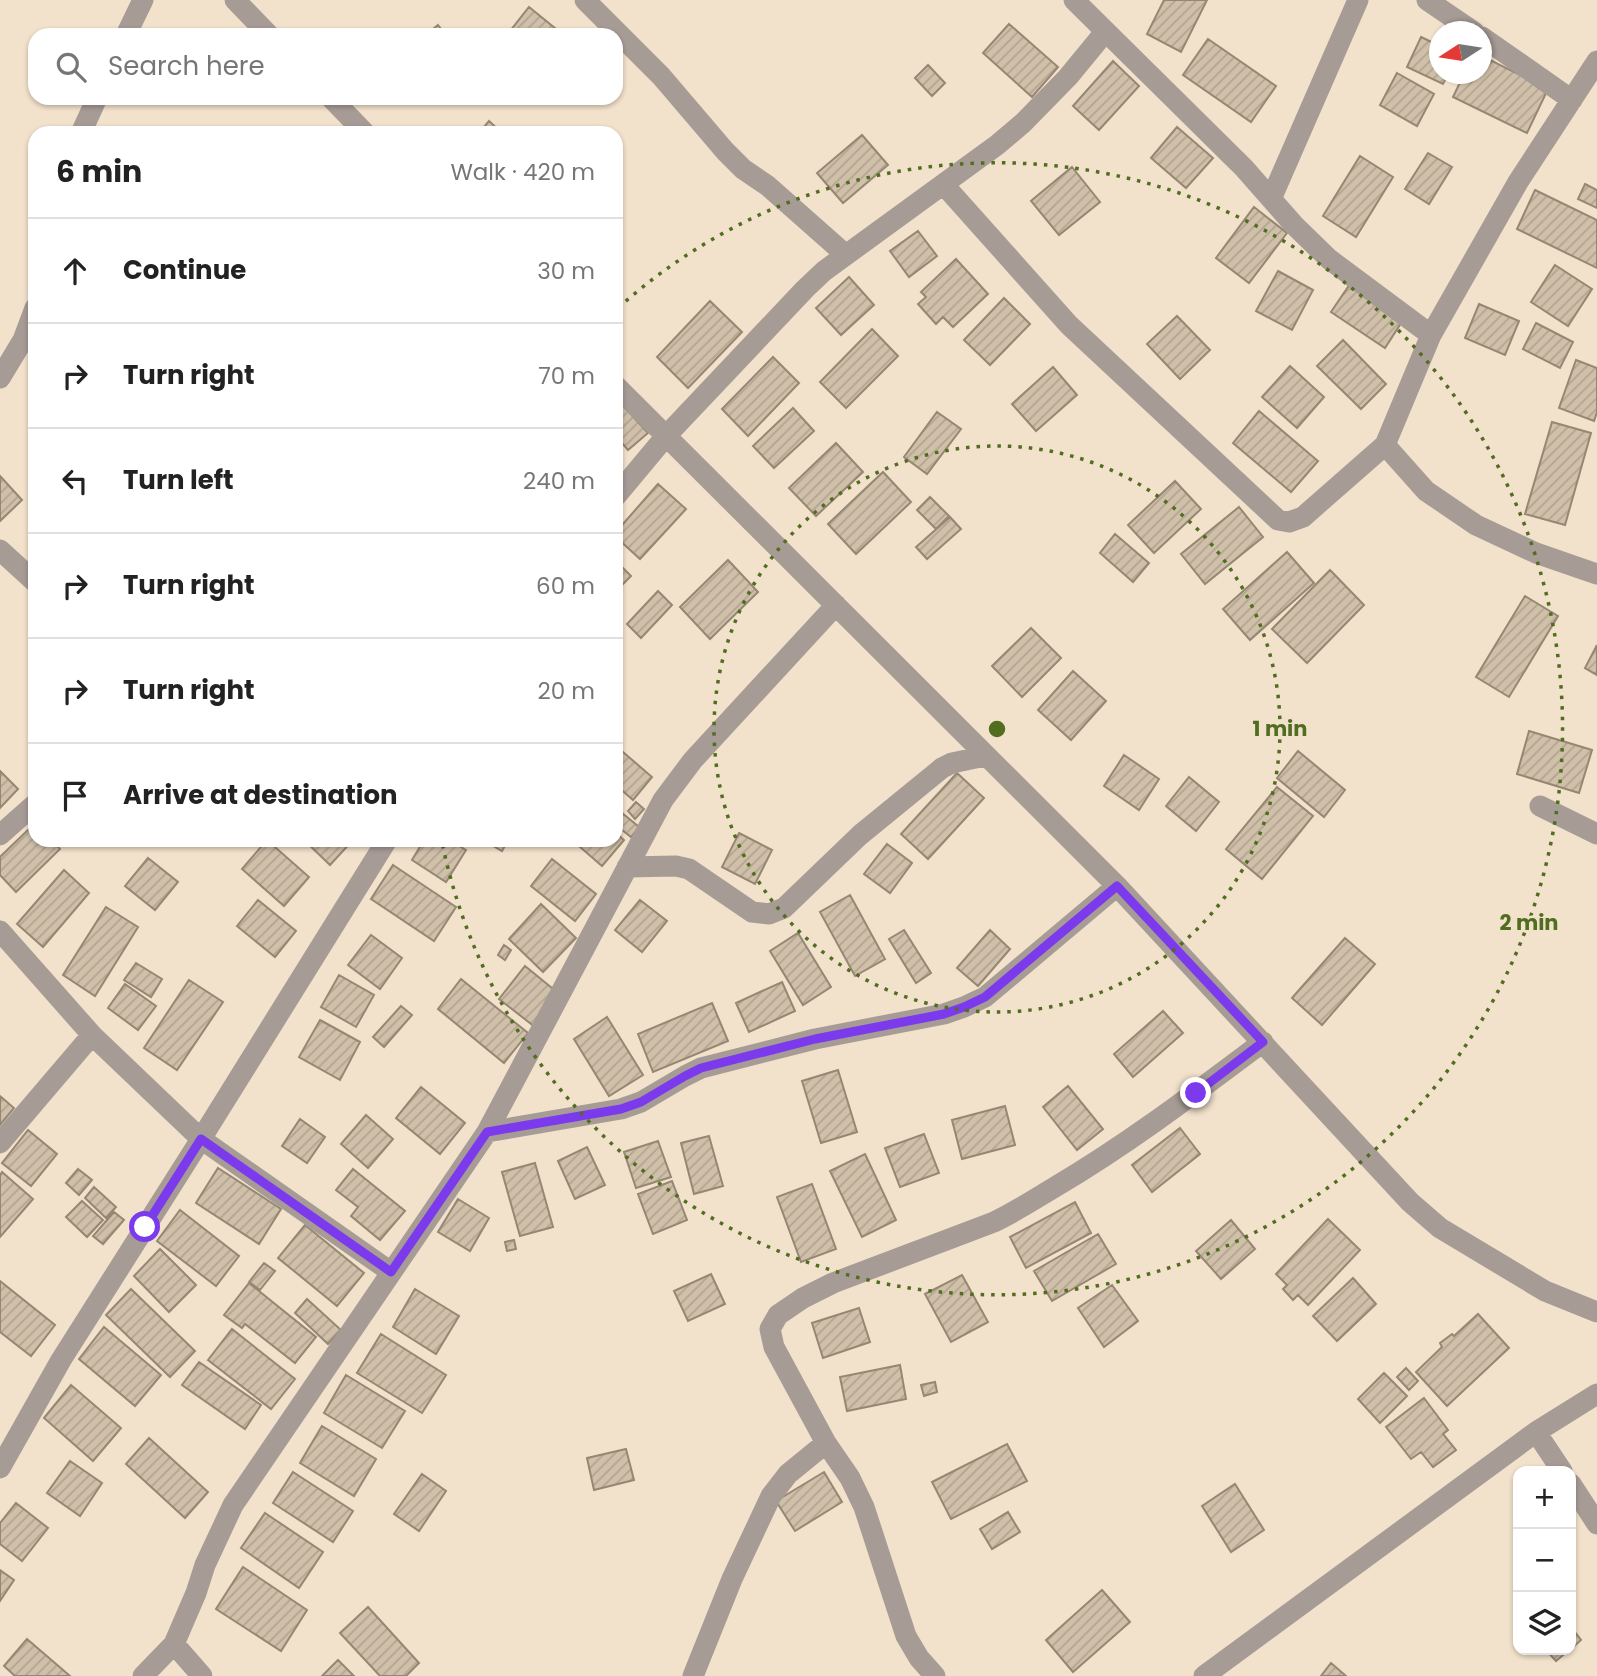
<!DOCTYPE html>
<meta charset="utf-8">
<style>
:root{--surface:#fff;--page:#f6f6f6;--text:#222;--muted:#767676;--line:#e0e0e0}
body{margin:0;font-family:Poppins,sans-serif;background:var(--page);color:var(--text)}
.controls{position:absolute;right:21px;bottom:21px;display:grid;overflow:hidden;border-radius:14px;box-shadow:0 2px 5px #0004}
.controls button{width:63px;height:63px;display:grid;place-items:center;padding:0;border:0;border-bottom:2px solid var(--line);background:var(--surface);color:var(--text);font:35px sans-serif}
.compass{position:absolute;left:1429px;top:21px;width:63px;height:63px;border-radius:50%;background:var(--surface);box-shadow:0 2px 5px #0004;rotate:258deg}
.stop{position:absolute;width:21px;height:21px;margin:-16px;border:5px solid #7c3aed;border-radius:50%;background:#fff}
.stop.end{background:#7c3aed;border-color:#fff;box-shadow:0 2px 7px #0008}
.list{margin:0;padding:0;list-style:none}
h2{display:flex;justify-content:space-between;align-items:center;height:91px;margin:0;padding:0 28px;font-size:30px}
h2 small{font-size:23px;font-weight:400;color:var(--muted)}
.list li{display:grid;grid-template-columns:46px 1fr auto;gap:21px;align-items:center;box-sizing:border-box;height:105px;padding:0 28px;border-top:2px solid var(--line)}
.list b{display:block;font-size:26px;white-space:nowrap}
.list em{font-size:23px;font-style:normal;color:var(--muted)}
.icon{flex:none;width:38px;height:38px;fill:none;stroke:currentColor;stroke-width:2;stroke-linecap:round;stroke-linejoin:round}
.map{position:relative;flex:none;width:1597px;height:1676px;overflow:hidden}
.search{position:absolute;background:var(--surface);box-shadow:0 2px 5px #0004;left:28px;top:28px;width:595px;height:77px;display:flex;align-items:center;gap:18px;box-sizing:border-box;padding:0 24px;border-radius:21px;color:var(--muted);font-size:26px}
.panel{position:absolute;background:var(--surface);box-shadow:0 2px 5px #0004;left:28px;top:126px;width:595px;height:721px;border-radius:21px}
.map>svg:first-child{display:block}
.building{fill:url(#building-hatch);stroke:#968773;stroke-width:2}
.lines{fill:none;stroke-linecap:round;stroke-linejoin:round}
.minor{stroke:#a79b96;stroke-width:21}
.route{stroke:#7c3aed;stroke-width:9}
.ring{fill:none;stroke:#516d20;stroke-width:3.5;stroke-dasharray:3.5 7}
.centre{fill:#516d20;stroke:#f2e1cb;stroke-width:3.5}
.ring-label{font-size:21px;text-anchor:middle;font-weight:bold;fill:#516d20;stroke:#f2e1cb;stroke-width:5;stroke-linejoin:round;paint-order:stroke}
</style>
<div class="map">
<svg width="1597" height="1676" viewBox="0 0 1597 1676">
<defs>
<pattern id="building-hatch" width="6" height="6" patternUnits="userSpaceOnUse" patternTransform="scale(1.75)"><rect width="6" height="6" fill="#d0c0aa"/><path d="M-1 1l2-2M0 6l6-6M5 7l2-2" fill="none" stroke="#b2a491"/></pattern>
</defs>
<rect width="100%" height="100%" fill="#f2e1cb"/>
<!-- building -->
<path class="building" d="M1164,0H1207L1181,52L1147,34Z
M529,7L556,29L551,35H507Z
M1009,24L1058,67L1032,97L983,53Z
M438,25L446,35H426Z
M1421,37L1440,46V74H1448L1443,84L1407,67Z
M1208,39L1276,86L1251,122L1183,75Z
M1482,56L1548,89L1527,133L1453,97L1464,74H1482Z
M1113,61L1139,86L1099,130L1073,106Z
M928,65L945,83L932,96L915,78Z
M1397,73L1434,94L1417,126L1380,105Z
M489,121L502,133H479Z
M1177,127L1213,158L1186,188L1151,158Z
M862,135L888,165L843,203L817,173Z
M1428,153L1452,167L1429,204L1405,189Z
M1360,156L1393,177L1356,237L1323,216Z
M1072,167L1100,202L1059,235L1031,201Z
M1585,184L1597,190V208L1578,199Z
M1535,190L1597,220V268L1517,229Z
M1254,207L1287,233L1249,283L1216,258Z
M918,231L937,256L909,277L890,251Z
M956,259L988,294L953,327L943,317L936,324L918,304L926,297L921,292Z
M1555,265L1592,289L1568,326L1531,302Z
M1278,271L1313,290L1292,330L1256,311Z
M849,277L874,305L841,335L816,308Z
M1350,284L1403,320L1385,348L1331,312Z
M1004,298L1030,324L990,365L964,340Z
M710,301L742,332L688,388L657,357Z
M1479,304L1519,321L1505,355L1465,338Z
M1177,316L1210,350L1180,379L1147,344Z
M1536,323L1573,342L1560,368L1523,349Z
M872,329L898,356L846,408L820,382Z
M1343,340L1386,384L1361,409L1317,366Z
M773,357L799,383L748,436L722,409Z
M1576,360L1597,368V412L1594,421L1559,408Z
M1290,366L1324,397L1297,428L1262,397Z
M1053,367L1077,395L1036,431L1012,404Z
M620,402L648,433L628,450L616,436V406Z
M793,408L814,431L774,468L753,446Z
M1259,411L1318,461L1291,492L1233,443Z
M937,412L961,429L927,474L904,457Z
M1552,422L1591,433L1565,525L1525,514Z
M836,443L863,472L816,516L789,488Z
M883,472L911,502L856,554L828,524Z
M0,476L22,500L0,521Z
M1175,481L1201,509L1154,553L1128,525Z
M658,484L686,509L640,559L616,537V532Z
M930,497L949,516L936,529L917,510Z
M1239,507L1263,537L1205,584L1181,554Z
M950,517L961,529L927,559L916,547Z
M1115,534L1149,563L1133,582L1100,553Z
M1287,552L1314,583L1250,640L1223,609Z
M728,560L758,592L710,639L680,607Z
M616,561L631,576L616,591Z
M1330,570L1364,605L1307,663L1272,629Z
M658,591L672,605L641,638L627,624Z
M1525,596L1558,616L1509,697L1476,677Z
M1031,628L1061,658L1022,697L992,666Z
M1597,645V675L1585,668Z
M1073,671L1106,701L1071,740L1038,710Z
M1529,731L1592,750L1579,793L1517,774Z
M616,746L652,777L633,800L616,785Z
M1298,751L1345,790L1324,817L1277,778Z
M1124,755L1159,779L1139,810L1104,786Z
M0,771L18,789L0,808Z
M957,773L984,798L928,859L901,834Z
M1189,777L1219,802L1196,831L1166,806Z
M1277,787L1313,816L1262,879L1226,849Z
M636,802L644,809L635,819L628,811Z
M616,808L639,827L631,837L616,825Z
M35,823V840H52L60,849L16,892L0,875V857Z
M616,833L624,840L602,866L572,840H616Z
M739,833L772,850L755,884L722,867Z
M267,840L309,877L284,906L242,869Z
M304,840H353L330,865Z
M424,840H449L466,850L446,882L412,860Z
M483,840H508L502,851Z
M887,844L912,863L890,893L864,874Z
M148,858L178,882L155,910L125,886Z
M552,859L596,894L575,921L531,886Z
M393,865L456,907L434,941L371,899Z
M64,870L89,893L43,947L17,924Z
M850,895L885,959L855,976L820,912Z
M258,900L296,931L275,957L237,926Z
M640,900L667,921L642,952L615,930Z
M541,904L576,938L543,972L509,939Z
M106,907L138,927L95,996L63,975Z
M904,930L931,973L916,983L889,939Z
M990,930L1010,949L978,986L957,968Z
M798,933L831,987L803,1005L770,951Z
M371,935L402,958L380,989L348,965Z
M1345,938L1375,964L1322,1025L1292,998Z
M504,945L511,950L505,960L498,955Z
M136,963L162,979L151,997L124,980Z
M525,966L558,993L535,1027L499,999Z
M339,975L374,995L356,1027L321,1007Z
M461,979L528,1033L504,1063L438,1009Z
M189,980L223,1002L177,1070L144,1048Z
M782,982L795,1011L749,1032L736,1003Z
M125,984L156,1006L138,1030L108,1008Z
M712,1003L728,1041L653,1072L638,1034Z
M401,1006L412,1015L384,1047L373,1037Z
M1163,1011L1183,1033L1133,1077L1114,1054Z
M607,1017L643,1075L609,1096L574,1039Z
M320,1020L360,1042L340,1080L299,1057Z
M838,1070L857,1132L821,1143L802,1081Z
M1068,1086L1103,1129L1077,1150L1043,1107Z
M421,1087L465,1123L440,1154L396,1118Z
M0,1096L14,1108L0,1125Z
M1005,1106L1015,1145L962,1159L952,1120Z
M366,1115L393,1139L368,1168L341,1144Z
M300,1119L325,1137L307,1163L282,1146Z
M1180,1128L1200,1154L1152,1192L1132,1165Z
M28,1130L57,1154L31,1186L2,1163Z
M924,1134L939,1173L900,1187L885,1148Z
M709,1136L723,1186L694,1194L681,1143Z
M658,1141L671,1177L636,1188L624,1152Z
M587,1147L605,1185L575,1199L558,1161Z
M865,1154L896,1220L862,1237L830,1171Z
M535,1163L553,1227L520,1236L502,1172Z
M218,1168L281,1209L259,1244L196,1203Z
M78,1169L92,1180L79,1195L66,1183Z
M353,1169L405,1211L380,1240L351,1216L358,1207L336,1190Z
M2,1172L33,1199L0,1237V1175Z
M672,1181L687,1220L653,1234L638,1194Z
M812,1184L836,1249L801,1262L777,1197Z
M94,1187L116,1207L106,1218L85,1198Z
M458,1199L489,1218L470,1251L438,1232Z
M82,1201L103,1220L87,1237L66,1217Z
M1075,1202L1091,1233L1026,1268L1010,1237Z
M180,1210L239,1256L216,1286L157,1241Z
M114,1212L124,1220L103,1244L93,1236Z
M1328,1219L1360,1250L1308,1305L1298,1295L1293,1300L1283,1289L1287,1285L1276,1274Z
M1231,1220L1255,1249L1221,1279L1196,1251Z
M305,1225L364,1273L337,1306L278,1258Z
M1098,1234L1116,1264L1052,1301L1034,1271Z
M514,1240L516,1249L507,1251L505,1242Z
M160,1249L196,1285L169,1312L134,1276Z
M264,1263L275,1271L260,1290L249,1282Z
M711,1274L725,1304L688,1321L674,1291Z
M962,1275L988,1322L951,1342L925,1294Z
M1353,1278L1376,1304L1337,1341L1313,1316Z
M0,1281L55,1325L31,1356L0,1332Z
M249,1283L316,1337L295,1363L245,1324L242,1328L224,1315Z
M1112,1285L1138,1321L1104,1347L1078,1308Z
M131,1289L195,1351L170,1377L106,1315Z
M415,1289L459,1316L436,1354L393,1327Z
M307,1299L341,1330L328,1344L295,1313Z
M859,1308L870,1342L823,1358L812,1323Z
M1478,1314L1509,1348L1447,1406L1416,1372L1442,1347L1440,1343L1452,1334L1454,1336Z
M104,1327L161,1375L135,1406L79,1359Z
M232,1329L295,1379L271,1409L208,1360Z
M381,1334L446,1375L422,1413L357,1373Z
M199,1362L261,1405L245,1429L182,1385Z
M900,1365L906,1399L847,1411L840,1377Z
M1406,1368L1418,1381L1409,1390L1397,1377Z
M1384,1373L1407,1396L1380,1423L1358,1399Z
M346,1375L405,1411L382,1448L324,1413Z
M935,1382L937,1392L924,1396L921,1385Z
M71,1385L121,1428L93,1461L44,1418Z
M1424,1398L1448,1430L1443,1434L1456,1450L1433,1467L1421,1452L1411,1459L1386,1427Z
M322,1426L376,1459L354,1496L300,1463Z
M149,1438L208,1492L185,1518L126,1464Z
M1007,1444L1027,1481L951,1519L932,1482Z
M626,1449L634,1480L594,1490L587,1458Z
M70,1461L102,1483L80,1516L47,1493Z
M293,1472L353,1511L333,1542L273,1503Z
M824,1472L842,1502L795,1531L776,1501Z
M422,1474L446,1491L419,1531L394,1514Z
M1235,1484L1264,1530L1231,1552L1202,1506Z
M16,1503L48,1528L22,1561L0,1544V1523Z
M1008,1512L1020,1532L992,1549L980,1529Z
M265,1513L323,1552L299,1588L241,1548Z
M243,1567L307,1610L281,1651L216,1609Z
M0,1570L14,1580L0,1601Z
M1102,1590L1130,1622L1073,1672L1046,1640Z
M368,1607L419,1663L406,1676H380L340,1633Z
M1571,1627L1581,1640L1571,1649Z
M27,1639L70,1676H15L4,1666Z
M1546,1650H1569L1556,1661Z
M338,1660L354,1676H322Z
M1331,1663L1346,1676H1321Z"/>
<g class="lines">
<!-- minor -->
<path class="minor" d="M235,0L269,35
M585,0L661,76L725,151L743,169L768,186L846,255
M1074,0L1244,168L1294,225L1329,259L1431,335
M1427,0L1474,32
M126,35L143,0
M1482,37L1572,100
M331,98L365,133
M81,133L97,98
M944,185L1069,325L1278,520L1289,522L1303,517L1385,445L1431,335L1518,182L1597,61
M1271,199L1358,0
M0,378L23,340L35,308
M616,386L1117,886L1410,1202L1440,1228L1545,1291L1597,1312
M1385,445L1426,491L1476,525L1536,553L1597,574
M616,496L666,436L805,289L824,271L997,145L1023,123L1068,77L1105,32
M0,550L35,582
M1540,806L1597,834
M0,835L35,804
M627,867L676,866L689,869L752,912L769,914L784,908L860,835L942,768L952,763L985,756
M0,931L92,1035L201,1139L391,1272
M487,1132L621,1109L641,1102L685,1076L701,1068L815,1039L944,1014L964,1007L985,997L1117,886
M0,1143L92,1035
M1536,1432L1562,1471
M0,1468L61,1360L201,1139L387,840
M1571,1484L1597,1524
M174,1644L202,1676
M143,1676L174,1644L196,1593L205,1565L233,1505L487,1132L663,800L693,760L836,605
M693,1676L732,1579L771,1496L788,1474L826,1443
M935,1676L919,1658L906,1636L864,1507L850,1478L826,1443L774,1347L770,1329L778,1315L803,1298L833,1283L994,1222C1015,1212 1035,1199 1055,1187C1128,1144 1195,1093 1263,1042
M1204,1676L1536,1432L1597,1394"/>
</g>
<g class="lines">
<!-- route -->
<path class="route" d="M145,1227L201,1139L391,1272L487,1132L621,1109L641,1102L685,1076L701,1068L815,1039L944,1014L964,1007L985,997L1117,886L1263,1042L1196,1093"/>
</g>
<!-- distance rings -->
<g class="ring">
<circle cx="997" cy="729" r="283"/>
<path d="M618 308A566 566 0 1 1 442 842"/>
</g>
<circle cx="997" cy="729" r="10" class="centre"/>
<g class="ring-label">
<text x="1280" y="736">1 min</text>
<text x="1529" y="930">2 min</text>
</g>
</svg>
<div class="controls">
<button>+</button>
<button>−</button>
<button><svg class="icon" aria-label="layers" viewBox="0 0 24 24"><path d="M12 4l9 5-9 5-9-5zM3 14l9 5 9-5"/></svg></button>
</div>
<svg class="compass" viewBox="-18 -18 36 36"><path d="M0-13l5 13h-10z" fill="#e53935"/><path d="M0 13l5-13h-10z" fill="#767676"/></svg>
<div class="stop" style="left:145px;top:1227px"></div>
<div class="stop end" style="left:1196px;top:1093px"></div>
<div class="search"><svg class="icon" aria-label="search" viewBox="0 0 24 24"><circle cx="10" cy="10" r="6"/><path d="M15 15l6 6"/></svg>Search here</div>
<section class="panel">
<h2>6 min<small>Walk · 420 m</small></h2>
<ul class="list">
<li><svg class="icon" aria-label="ahead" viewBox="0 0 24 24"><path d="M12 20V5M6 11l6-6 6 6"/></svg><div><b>Continue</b></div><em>30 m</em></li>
<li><svg class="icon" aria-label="right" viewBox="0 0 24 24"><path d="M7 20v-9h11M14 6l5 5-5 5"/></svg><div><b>Turn right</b></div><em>70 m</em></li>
<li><svg class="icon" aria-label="left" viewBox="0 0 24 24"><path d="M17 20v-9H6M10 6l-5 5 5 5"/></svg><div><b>Turn left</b></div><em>240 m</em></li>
<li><svg class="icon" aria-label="right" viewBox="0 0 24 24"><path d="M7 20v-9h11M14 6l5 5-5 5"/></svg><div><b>Turn right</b></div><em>60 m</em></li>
<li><svg class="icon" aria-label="right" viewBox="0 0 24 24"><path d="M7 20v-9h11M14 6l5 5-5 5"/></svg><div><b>Turn right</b></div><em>20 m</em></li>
<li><svg class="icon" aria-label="arrive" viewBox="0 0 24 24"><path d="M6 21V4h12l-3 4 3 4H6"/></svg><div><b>Arrive at destination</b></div></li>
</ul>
</section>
</div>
